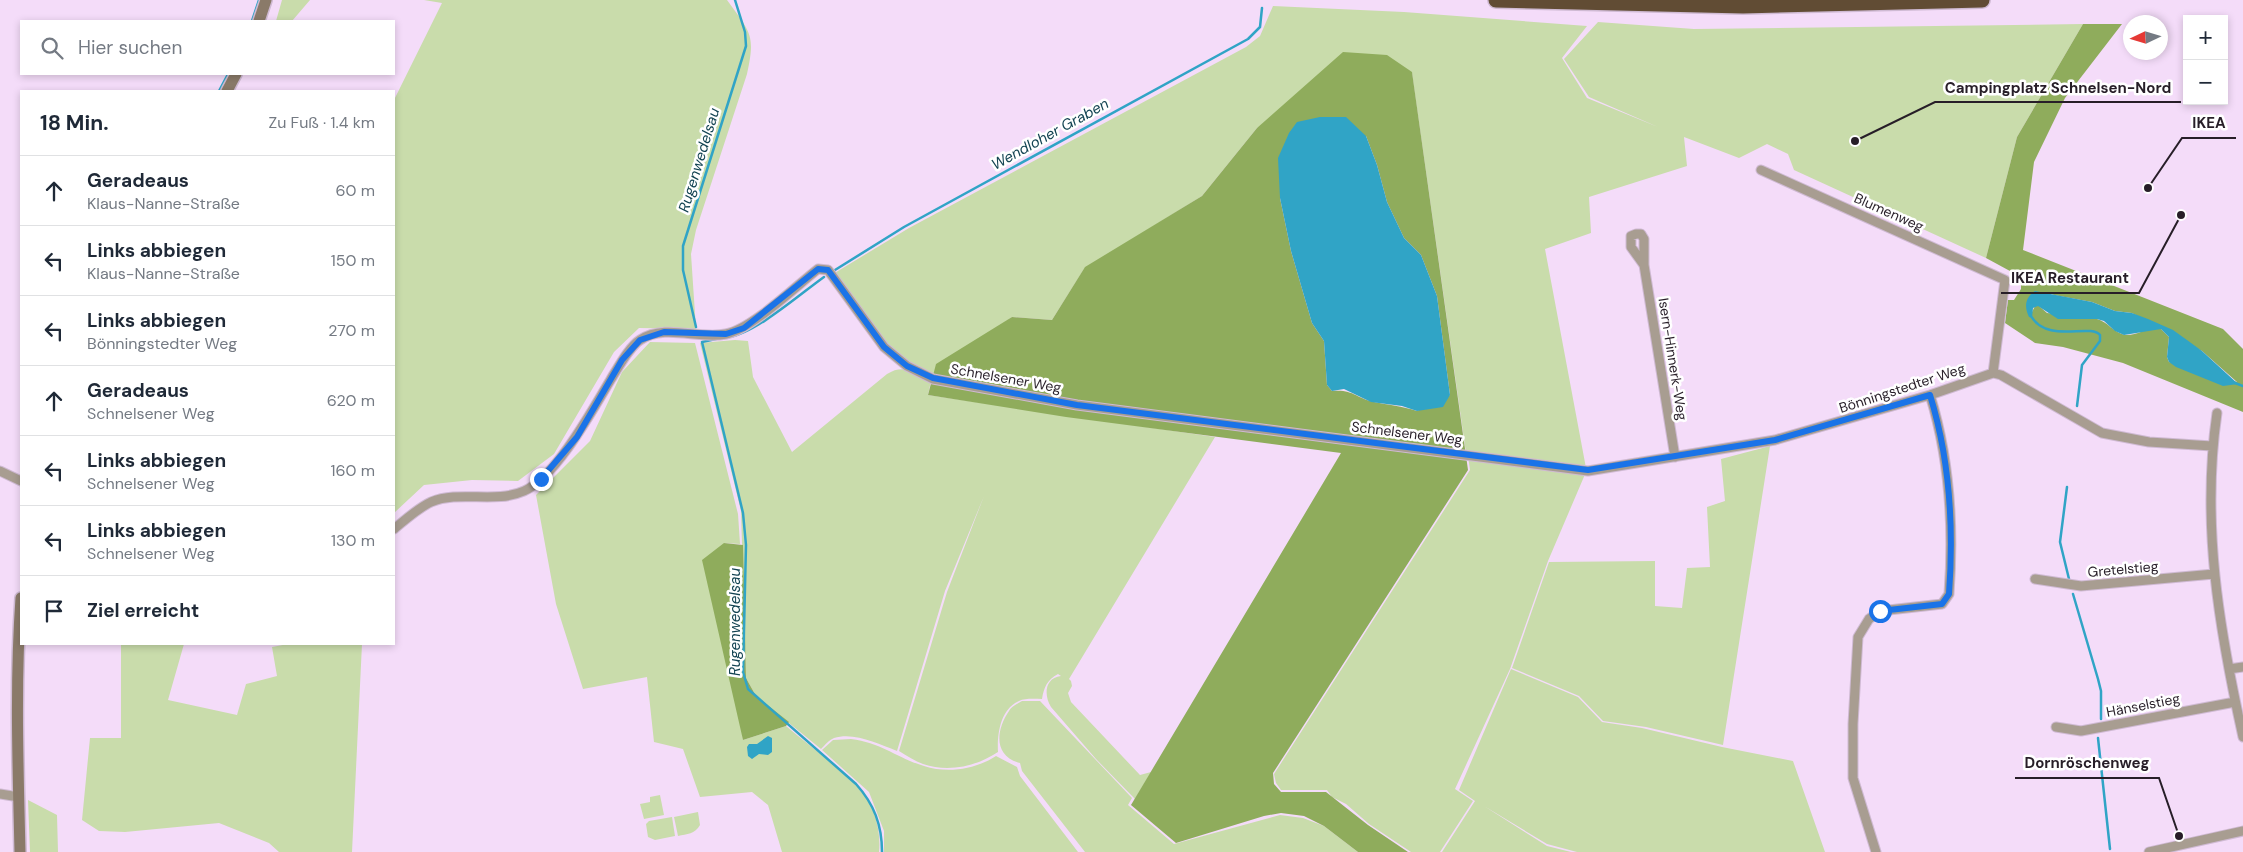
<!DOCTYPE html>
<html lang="de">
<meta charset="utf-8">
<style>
:root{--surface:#fff;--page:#f2f2f3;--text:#1f2937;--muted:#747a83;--line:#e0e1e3}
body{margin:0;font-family:"DM Sans",sans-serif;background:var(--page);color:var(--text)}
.controls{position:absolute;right:15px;top:15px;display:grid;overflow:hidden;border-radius:0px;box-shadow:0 2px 8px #0003}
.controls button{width:45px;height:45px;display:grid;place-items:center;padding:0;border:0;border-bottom:1px solid var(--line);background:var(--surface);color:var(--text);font:25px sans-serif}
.compass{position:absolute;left:2123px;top:15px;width:45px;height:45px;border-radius:50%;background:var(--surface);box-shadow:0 2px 8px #0003;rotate:266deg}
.stop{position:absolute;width:15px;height:15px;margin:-11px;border:4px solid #1a73e8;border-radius:50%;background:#fff}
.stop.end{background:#1a73e8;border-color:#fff;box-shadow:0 1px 5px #0008}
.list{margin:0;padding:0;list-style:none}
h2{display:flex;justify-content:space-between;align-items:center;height:65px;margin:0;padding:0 20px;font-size:21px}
h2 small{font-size:16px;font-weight:400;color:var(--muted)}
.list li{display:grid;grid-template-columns:32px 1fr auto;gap:15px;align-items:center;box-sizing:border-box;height:70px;padding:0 20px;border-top:1px solid var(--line)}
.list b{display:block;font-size:19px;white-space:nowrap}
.list p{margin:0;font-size:16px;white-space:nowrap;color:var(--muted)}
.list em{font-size:16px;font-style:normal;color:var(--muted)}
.icon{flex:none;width:28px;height:28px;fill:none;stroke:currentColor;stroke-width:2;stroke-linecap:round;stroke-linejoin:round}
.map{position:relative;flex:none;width:2243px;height:852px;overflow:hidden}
.search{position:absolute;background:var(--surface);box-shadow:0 2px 8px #0003;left:20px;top:20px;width:375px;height:55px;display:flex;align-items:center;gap:12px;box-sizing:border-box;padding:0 18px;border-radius:0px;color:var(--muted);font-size:19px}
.panel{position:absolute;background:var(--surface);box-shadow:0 2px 8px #0003;left:20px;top:90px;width:375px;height:555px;border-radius:0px}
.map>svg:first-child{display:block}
.green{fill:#c9dcab}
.forest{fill:#8fac5c;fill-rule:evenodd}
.water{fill:#30a4c6}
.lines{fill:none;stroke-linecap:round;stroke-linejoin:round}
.stream{stroke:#30a4c6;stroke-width:2.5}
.street-casing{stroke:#cfbad3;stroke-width:11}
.secondary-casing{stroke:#cfbad3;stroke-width:14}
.highway-casing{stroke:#cfbad3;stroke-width:18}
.street{stroke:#a89d91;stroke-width:9}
.secondary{stroke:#8a7a69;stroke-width:11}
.highway{stroke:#614c34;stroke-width:15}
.route{stroke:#1a73e8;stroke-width:6}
.labels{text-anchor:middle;stroke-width:5;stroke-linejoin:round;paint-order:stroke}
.street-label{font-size:14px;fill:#271e28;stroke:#fff}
.water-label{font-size:15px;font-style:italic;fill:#134352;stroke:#fff}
.leader{fill:none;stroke:#271e28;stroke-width:2}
.callout-dot{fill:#271e28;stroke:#fff;stroke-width:2}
.callout-label{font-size:15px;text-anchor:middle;font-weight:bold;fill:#271e28;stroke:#fff;stroke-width:5;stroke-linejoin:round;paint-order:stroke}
</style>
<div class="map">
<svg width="2243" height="852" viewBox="0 0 2243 852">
<rect width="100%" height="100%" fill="#f4dcf9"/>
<!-- green -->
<path class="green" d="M282,0H310L292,21H276Z
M424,0H727C750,32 756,34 747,74L696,230L691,254L696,329L639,328L614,352L554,454L518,481L472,480L424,485L394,513V100L442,3Z
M1273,6L1404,12L1587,26L1562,58L1587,98L1658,127L1589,97L1564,59L1598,22L1694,29L2083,24L2017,137L1986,258L1794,170L1788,154L1767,144L1739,158L1684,137L1687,166L1589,197L1591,233L1545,249L1586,468L1466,453L1412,73L1257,128L1202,196L1084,269L1052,320L1012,317L933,375L908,365L886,345L833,274L909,228L1246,47L1260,36Z
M735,340L748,341L753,377L792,452L887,374C904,363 915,373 931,381L928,395L1215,437L1069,679L1071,681L1072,686L1068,693L1071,702L1140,775L1151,772L1135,799L1096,759L1051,707C1044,696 1044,678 1061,676L1058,674C1047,680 1044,687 1042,699C1035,699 1025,698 1019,701C1000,709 997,735 998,752C977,766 949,773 923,764C915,761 907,756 899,751L947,592L984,496L945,591L897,751C878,744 855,732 834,738C829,740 825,745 821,749L756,696L746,678L741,511L700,343Z
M650,342L695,343L738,514L740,544L724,543L743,740L786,726C808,745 848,773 865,796C876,811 881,834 879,852H782L768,805L752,792L700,797L683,749L654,742L647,677L583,689L556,604L536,495L590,441L622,372Z
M1770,446L1723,745L1646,727L1603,721L1579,696L1512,668L1549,562L1655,561V606L1682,608L1687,568L1710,567L1707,507L1725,501L1721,459Z
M1468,456L1586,472L1548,561L1510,669L1455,789L1473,801L1440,852H1411L1369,824L1346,804L1332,797L1327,790H1281L1276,783L1274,774L1470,470Z
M121,644H184L168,700L237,715L246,684L277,676L272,647L288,644H362L352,852H279L269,843L219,823L125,832L99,831L82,820L90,738H121Z
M1511,669L1578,697L1602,722L1642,728L1722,747L1793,761L1825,852H1577L1547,844L1484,806L1547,846L1571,852H1442L1475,801L1459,790Z
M1022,701H1040L1132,798L1128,805L1174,844L1280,815L1303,818L1324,826L1358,852H1085L1022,771L1020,763C993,756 996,730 1009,711C1011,707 1017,704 1022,701Z
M851,739C882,743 897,758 924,766C948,774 976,769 996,756L1017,767L1020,776L1078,852H884V831L869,792L822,750L833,740Z
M660,795L664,815L644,819L640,804L650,802V797Z
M28,800L57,815L58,852H30Z
M698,812L700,825C695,834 687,834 678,836L674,817Z
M672,817L675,836L655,840L648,837L646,824L649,821Z"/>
<!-- forest -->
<path class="forest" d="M2083,24H2122L2065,98L2034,162L2023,250L2223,329L2243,349V412L2123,363L2063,347L2035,343L2005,323L2008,300H2014L2021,289V277L1986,258L2017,137ZM2046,292L2054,295L2092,302L2115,311L2132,313L2202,351L2237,382L2169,362L2167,357L2169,337L2161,329C2148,326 2138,336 2125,335C2114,333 2108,322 2097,319L2047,313L2039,306H2035L2032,312V293Z
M1343,52L1387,55L1412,72L1468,470L1273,773L1274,784L1281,792H1326L1368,825L1408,852H1358L1324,826L1304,816L1281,813L1264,816L1176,843L1131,805L1341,453L1066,417L928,395L936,364L1012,317L1052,320L1085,267L1202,196L1257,128ZM1366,136L1377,165L1387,202L1404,238L1421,255L1437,296L1450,395L1417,411C1402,406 1388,405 1374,402C1356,398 1353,389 1332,391L1327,385L1324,341L1312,323L1291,251L1280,198Z
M724,543L743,545L746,678L756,696L789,722L786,726L743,740L702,560Z"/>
<!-- water -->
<path class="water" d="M1320,117H1346L1366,136L1377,165L1387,202L1404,238L1421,255L1437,296L1450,395L1443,407L1417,411L1402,406L1371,402L1344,389L1332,391L1327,385L1324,341L1312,323L1291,251L1280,198L1278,158L1289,133L1297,122Z
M2035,291L2092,302L2115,311L2132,313L2148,319L2173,330L2187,340L2202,351L2238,384L2223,386L2176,367L2169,362L2167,357L2169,337L2161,329L2124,335L2115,331L2104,321L2097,319H2058L2038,306L2033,308L2032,318L2029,317C2024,307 2025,297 2035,291Z
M768,736L772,738V752L768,755L759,754L752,759L748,756L747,747L749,744H757Z"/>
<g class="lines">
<!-- stream -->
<path class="stream" d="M252,21L259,0
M219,91L228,74
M835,270L904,227L1248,39L1260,27L1262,8
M2031,316C2047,344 2090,323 2100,335V341L2082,365L2077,406
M696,327L683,270V246L746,46L745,32L735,0
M729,337C756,333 800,294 824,277
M716,339L702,342L743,513L746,545L743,672L748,689L856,784C874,804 882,825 882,852
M2235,383L2243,386
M2067,487L2060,542L2069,579
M2073,594L2098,679L2101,691V719
M2098,738L2110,849"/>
<defs>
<path id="street" d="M1761,170L2005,280L1993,373
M1644,265L1631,247V236L1636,234H1641L1644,239V265L1675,457
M2217,413C2201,523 2219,629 2243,737
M0,471L21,481
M394,529C405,520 418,508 431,502C460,490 495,504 524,491C556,477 593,409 611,379C618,368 629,347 640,340C666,323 698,340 726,334C752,329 796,286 818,269L828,270L884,347L907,366L933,379L1077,405L1588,471L1775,440L1930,395L1993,373L2001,375L2102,433L2149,442L2212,446
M2035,579L2081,586L2214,574
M2229,669L2243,667
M2056,727L2081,731L2235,702
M0,794L19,797
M1876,852L1853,778V724L1858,637L1869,619L1880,611L1942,604L1949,594C1954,526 1950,460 1930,395
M2149,852L2243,831"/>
<path id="secondary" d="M259,21L266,0
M227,91L236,74
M20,852C18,767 15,682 21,598"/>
<path id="highway" d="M1496,0L1743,6L1982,0"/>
</defs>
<!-- street casing -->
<use href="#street" class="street-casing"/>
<!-- secondary casing -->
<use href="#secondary" class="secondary-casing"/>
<!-- highway casing -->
<use href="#highway" class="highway-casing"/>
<!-- street -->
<use href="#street" class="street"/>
<!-- secondary -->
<use href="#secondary" class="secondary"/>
<!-- highway -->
<use href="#highway" class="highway"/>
</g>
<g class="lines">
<!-- route -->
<path class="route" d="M541,479L577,437L622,360L640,340L664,332L726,334L744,328L818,269L828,270L884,347L907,366L933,378L1077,405L1588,470L1775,440L1930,395C1950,460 1954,526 1949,594L1942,604L1880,611"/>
</g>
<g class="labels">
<!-- street labels -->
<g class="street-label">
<text transform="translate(1889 212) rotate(24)" y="5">Blumenweg</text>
<text transform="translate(1673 359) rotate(81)" y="5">Isern-Hinnerk-Weg</text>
<text transform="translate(1006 378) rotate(10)" y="5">Schnelsener Weg</text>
<text transform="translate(1902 388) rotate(-18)" y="5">Bönningstedter Weg</text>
<text transform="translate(1407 433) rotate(7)" y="5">Schnelsener Weg</text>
<text transform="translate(2123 569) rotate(-5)" y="5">Gretelstieg</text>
<text transform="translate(2143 705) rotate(-11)" y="5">Hänselstieg</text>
</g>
<!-- water labels -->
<g class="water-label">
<text transform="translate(1050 134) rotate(-29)" y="5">Wendloher Graben</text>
<text transform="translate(699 160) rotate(-73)" y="5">Rugenwedelsau</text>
<text transform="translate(735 622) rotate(-90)" y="5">Rugenwedelsau</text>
</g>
</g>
<!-- callouts -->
<path class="leader" d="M1855 141L1935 102H2181M2148 188L2182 138H2236M2181 215L2139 293H2001M2179 836L2159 778H2015"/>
<g class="callout-dot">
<circle cx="1855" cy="141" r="5"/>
<circle cx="2148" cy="188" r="5"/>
<circle cx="2181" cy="215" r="5"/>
<circle cx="2179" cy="836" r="5"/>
</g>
<g class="callout-label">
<text x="2058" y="93">Campingplatz Schnelsen-Nord</text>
<text x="2209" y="128">IKEA</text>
<text x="2070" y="283">IKEA Restaurant</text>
<text x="2087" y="768">Dornröschenweg</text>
</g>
</svg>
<div class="controls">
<button>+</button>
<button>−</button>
</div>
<svg class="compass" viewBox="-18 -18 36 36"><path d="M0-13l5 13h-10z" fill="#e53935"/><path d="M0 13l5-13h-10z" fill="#747a83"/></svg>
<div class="stop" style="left:1880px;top:611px"></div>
<div class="stop end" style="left:541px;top:479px"></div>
<div class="search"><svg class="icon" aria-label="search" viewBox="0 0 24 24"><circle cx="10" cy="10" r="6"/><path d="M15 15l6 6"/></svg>Hier suchen</div>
<section class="panel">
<h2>18 Min.<small>Zu Fuß · 1.4 km</small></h2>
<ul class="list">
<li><svg class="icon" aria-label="ahead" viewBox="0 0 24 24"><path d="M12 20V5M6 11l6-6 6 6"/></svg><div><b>Geradeaus</b><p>Klaus-Nanne-Straße</p></div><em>60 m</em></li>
<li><svg class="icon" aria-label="left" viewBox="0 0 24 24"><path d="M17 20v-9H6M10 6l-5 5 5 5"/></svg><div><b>Links abbiegen</b><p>Klaus-Nanne-Straße</p></div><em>150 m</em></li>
<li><svg class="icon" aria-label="left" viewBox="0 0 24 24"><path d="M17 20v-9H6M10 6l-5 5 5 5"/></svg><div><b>Links abbiegen</b><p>Bönningstedter Weg</p></div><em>270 m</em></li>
<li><svg class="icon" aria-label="ahead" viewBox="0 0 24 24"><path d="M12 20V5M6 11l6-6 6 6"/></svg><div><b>Geradeaus</b><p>Schnelsener Weg</p></div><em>620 m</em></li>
<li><svg class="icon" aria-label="left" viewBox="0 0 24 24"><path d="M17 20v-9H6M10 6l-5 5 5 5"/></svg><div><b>Links abbiegen</b><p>Schnelsener Weg</p></div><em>160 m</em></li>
<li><svg class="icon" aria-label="left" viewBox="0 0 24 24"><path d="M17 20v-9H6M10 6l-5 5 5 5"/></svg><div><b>Links abbiegen</b><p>Schnelsener Weg</p></div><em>130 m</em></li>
<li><svg class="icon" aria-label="arrive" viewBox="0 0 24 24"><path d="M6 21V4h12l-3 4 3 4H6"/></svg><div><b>Ziel erreicht</b></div></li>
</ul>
</section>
</div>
